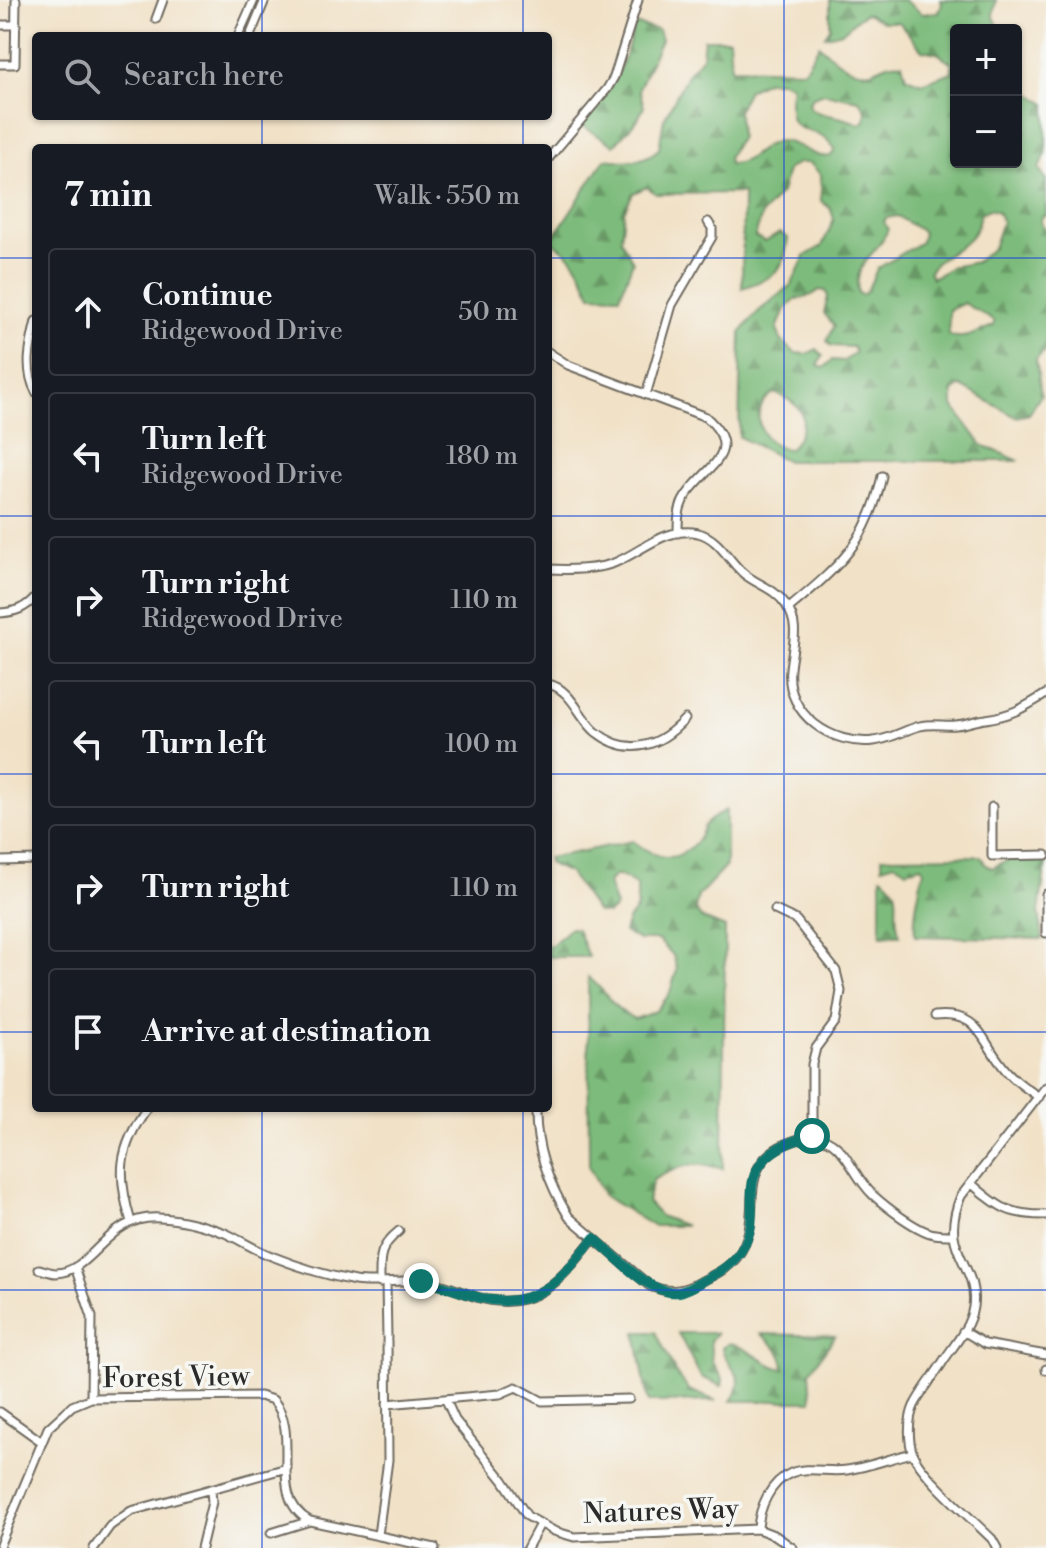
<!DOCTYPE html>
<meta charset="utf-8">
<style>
:root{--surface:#171b24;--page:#242831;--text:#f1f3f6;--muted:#9ea1a6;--line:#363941}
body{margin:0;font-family:"Libre Bodoni",serif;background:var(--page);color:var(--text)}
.controls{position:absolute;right:24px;top:24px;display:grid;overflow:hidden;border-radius:8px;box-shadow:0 2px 6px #0004}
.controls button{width:72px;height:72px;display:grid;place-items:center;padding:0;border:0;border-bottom:2px solid var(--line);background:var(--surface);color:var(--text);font:40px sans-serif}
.stop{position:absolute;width:24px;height:24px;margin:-18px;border:6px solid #0f766e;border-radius:50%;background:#fff}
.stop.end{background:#0f766e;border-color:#fff;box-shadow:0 2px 8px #0008}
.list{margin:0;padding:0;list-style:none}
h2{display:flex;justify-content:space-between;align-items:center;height:104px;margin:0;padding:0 32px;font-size:34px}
h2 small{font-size:26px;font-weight:400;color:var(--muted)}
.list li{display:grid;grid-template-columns:52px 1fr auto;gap:24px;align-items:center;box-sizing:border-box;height:128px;margin:0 16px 16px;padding:0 16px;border:2px solid var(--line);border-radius:8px}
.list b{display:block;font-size:30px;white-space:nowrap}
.list p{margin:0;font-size:26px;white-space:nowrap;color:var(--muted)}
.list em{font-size:26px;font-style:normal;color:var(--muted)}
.icon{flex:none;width:44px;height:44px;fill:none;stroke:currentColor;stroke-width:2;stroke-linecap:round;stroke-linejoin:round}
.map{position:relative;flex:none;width:1046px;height:1548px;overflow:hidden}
.search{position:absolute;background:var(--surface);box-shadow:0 2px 6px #0004;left:32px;top:32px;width:520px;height:88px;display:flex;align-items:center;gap:20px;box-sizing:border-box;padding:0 28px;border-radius:8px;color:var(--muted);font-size:30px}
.panel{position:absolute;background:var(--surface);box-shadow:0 2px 6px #0004;left:32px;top:144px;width:520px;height:968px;border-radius:8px}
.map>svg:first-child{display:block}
.forest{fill:url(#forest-firs);stroke:#547353;stroke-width:2;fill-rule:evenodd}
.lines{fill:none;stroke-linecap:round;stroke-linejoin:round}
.street-casing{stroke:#706b61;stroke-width:11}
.street{stroke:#fff;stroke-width:7}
.route{stroke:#0f766e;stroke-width:10}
.grid{fill:none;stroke:#1d4ed8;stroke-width:2;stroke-opacity:0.55}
.labels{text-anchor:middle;stroke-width:7;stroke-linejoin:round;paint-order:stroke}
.street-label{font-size:28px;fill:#2b2b2b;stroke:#f6f6f2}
</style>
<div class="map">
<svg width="1046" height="1548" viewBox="0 0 1046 1548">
<defs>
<pattern id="forest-firs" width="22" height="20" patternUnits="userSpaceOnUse" patternTransform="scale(2)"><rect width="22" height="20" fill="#7dbb7b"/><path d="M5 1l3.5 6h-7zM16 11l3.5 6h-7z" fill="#679865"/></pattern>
</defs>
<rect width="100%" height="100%" fill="#f6f6f2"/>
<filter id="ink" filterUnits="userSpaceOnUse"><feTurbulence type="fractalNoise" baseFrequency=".0125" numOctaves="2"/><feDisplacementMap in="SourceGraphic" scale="16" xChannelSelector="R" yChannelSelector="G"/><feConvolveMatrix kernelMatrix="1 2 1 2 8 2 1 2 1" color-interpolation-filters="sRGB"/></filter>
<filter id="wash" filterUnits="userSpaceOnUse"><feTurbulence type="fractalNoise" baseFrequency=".006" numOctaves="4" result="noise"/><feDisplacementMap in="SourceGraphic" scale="32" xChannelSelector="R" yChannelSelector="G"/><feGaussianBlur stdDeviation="1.8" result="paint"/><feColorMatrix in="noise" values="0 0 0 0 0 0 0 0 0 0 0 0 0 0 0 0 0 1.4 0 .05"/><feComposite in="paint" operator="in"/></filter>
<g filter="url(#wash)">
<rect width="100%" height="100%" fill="#f1e1c6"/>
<!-- forest -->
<path class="forest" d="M830,0H904L923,14L937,12L942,5L941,0H996L993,15L1000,30H956V162H1016V71L1017,84L1046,104V154L1039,168L1046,180V216H1043L1040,221L1046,230V350L1036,359L1041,395L1029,414L1016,417L961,386L953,392V406L982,445L1019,461H787L739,437L741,332L758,312L791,285L805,256L822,246L834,219L830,208L821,201V175L810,163H798L787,170L781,193L762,214L755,237L765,242L780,233L788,238C784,274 774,277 742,288L743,193L656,194L647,187L633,193L624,211L621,240L633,261L620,296L591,295C582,271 574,254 551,241L605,159C626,162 643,163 659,149L664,119L688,73L702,57L704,39H729L731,68L804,70L819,45C832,57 852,75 871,71C884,67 888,61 902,63L906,77L922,83L952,72V63L937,53L922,50L899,22H884L867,13C847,21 855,32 825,36L830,28ZM766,81H782L792,86C781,148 814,116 835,149L831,156C813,160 800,142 782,141C762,140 750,166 729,164L728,157L740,137L738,109L748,90ZM823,93L859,100L866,110L865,121L859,124C841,115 825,117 811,109L809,103L813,97ZM989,209L998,212L1002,222L993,248L976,262L952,267L932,278L929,271C946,247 975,250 980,214ZM897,216L923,232L921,242L877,269L867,291L862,295L858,293C853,261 879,254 888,229L884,222L886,218ZM819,290L826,291L828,297L824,313L834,326L827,341L832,346L853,347L855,353L844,361L832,360L824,368L818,366L823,355L817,349L807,354L795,353L781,340L777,329C781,319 785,306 795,300C805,295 810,299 819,290ZM964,303L994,321V326C978,330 966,342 949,335V310ZM774,393C807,405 811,422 790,449C763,449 744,411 774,393Z
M635,24L658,30L661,40L639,88L644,107L638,119L614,145L582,126C614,86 621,73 635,24Z
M726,810V866L698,896L695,908L701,918L725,928L723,1169C693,1160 679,1166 653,1180L647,1202L660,1216L686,1226H653L604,1196L589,1167L588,977C609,993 609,1007 635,1019L656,1011L669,995L677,970L673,955L658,940H639L624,932L628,920L637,908V886L621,876H614L608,883L616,907L608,914L597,912L569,873L548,863V858L633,841C658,860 678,866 700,837C702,834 703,829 705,825C710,819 720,814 726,810Z
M981,856L985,864L992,868L1009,859L1044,860L1046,862L1039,912L1043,939L915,936C913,918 919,888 924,870L921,866L907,870L895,863L882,867V857Z
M881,876C908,892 889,909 900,935H881Z
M570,928L577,929L588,957H548V945H552Z
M636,1332H656L677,1375L689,1390L716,1401L648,1402Z
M678,1333H716L710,1341L712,1361L723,1379L722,1386L701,1377Z
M761,1334L835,1336L810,1372L812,1401H731C751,1373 728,1373 722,1348L729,1343C751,1348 766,1367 784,1369C784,1353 772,1343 761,1334Z"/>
</g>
<g filter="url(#ink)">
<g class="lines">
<defs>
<path id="street" d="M156,19L163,0
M0,25H16
M238,36L254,0
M250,36L265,0
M0,64H15L16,0
M548,159L607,89L614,77L638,0
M36,321C30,346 24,369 36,392
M548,352L568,365L706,417C749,455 699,469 683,501C678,511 678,522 678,533
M646,395L672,305L712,237V228L708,222
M548,569C569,570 595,570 614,563C642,552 665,526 698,533C719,538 728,560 743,573C757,585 775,588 786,605C801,626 792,646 790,669C785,715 833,746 874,741C891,739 904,730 920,726C932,723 944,726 956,725C967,724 976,720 986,719C1013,715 1023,708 1046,694
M788,609C838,567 868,543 882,476
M0,613C16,612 26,608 36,596
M548,684C572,689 579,718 596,732C629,758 660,746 685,719
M992,807V856L1046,855
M0,861L36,860
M1046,894V933
M775,910L796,920L836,971L841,991L836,1021L816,1048L812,1064V1136
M935,1016C979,1012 979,1036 1001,1064C1011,1078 1024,1087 1039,1097
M536,1108C535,1148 548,1183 569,1217L650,1286C671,1294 683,1291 702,1281C715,1274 728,1269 737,1257C769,1215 727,1162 796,1140C843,1125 847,1171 873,1195C885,1206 918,1232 935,1234C940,1235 947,1235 953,1235
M972,1184C999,1208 1009,1215 1046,1215
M131,1222C117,1175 118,1149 147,1108
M75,1267L92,1317L91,1398
M39,1269C44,1270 51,1273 56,1273C94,1272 106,1214 160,1218C180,1219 206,1226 225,1233C241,1240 256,1251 274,1257C299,1267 329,1276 355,1281C381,1285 409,1277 434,1283C450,1286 465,1294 480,1298C537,1313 563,1277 594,1238
M380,1283C380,1257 378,1248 399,1231
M386,1283L387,1338
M963,1331L985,1344L1046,1355
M1046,1370V1369
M446,1400L455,1420L503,1480L527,1516L554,1531L574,1537L758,1529L776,1536L793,1548
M387,1404L500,1394L516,1387L542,1401L629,1399
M0,1412L42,1442
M758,1529C759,1508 770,1482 791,1473C808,1466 829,1473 847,1470C868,1467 891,1458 912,1453
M271,1533L310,1521
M378,1535L388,1460L387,1341
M0,1544L48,1428L72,1406L91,1398L260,1396L273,1400C303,1434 265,1497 310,1521L435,1548
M94,1548L110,1526L131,1511L287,1468
M201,1548L212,1502L211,1491
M527,1548L540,1524
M997,1548L992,1539C973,1520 922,1476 913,1454C908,1441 908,1419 914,1406C922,1390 935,1375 944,1360C955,1344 970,1327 973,1307C979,1262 937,1253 961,1196L1046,1087"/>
</defs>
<!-- street casing -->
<use href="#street" class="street-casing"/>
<!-- street -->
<use href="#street" class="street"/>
</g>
</g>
<g class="lines" filter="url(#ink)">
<!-- route -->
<path class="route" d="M421,1281C442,1284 461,1293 481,1298C537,1312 563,1277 594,1238C616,1256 649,1296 679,1292C690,1290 702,1281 712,1276C732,1265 744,1252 750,1230C755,1211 747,1188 757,1170C768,1149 790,1141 812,1136"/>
</g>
<!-- grid -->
<path class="grid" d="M262,0V36M523,0V36M784,0V1548M262,116V148M523,116V148M0,258H36M548,258H1046M0,516H36M548,516H1046M0,774H36M548,774H1046M0,1032H36M548,1032H1046M262,1108V1548M523,1108V1548M0,1290H1046"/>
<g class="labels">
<!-- street labels -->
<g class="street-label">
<text transform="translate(176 1376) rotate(-1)" y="10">Forest View</text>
<text transform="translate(661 1510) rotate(-2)" y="10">Natures Way</text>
</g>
</g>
</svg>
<div class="controls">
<button>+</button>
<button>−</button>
</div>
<div class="stop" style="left:812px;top:1136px"></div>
<div class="stop end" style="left:421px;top:1281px"></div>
<div class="search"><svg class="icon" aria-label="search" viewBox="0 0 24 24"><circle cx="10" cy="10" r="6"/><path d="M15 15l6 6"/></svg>Search here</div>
<section class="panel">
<h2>7 min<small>Walk · 550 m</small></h2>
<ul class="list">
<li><svg class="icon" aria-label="ahead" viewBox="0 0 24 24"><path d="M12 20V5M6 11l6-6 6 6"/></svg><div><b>Continue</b><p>Ridgewood Drive</p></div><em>50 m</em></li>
<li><svg class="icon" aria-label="left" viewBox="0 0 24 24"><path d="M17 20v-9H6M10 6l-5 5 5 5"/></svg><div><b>Turn left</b><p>Ridgewood Drive</p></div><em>180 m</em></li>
<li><svg class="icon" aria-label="right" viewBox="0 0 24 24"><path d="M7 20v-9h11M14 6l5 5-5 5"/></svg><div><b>Turn right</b><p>Ridgewood Drive</p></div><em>110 m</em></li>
<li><svg class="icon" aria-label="left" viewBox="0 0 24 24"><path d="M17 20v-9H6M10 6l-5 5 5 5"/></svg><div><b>Turn left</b></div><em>100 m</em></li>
<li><svg class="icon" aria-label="right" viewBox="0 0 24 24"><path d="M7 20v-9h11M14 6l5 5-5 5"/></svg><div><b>Turn right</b></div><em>110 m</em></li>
<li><svg class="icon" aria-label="arrive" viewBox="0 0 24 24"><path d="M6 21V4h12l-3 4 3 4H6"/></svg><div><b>Arrive at destination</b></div></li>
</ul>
</section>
</div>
